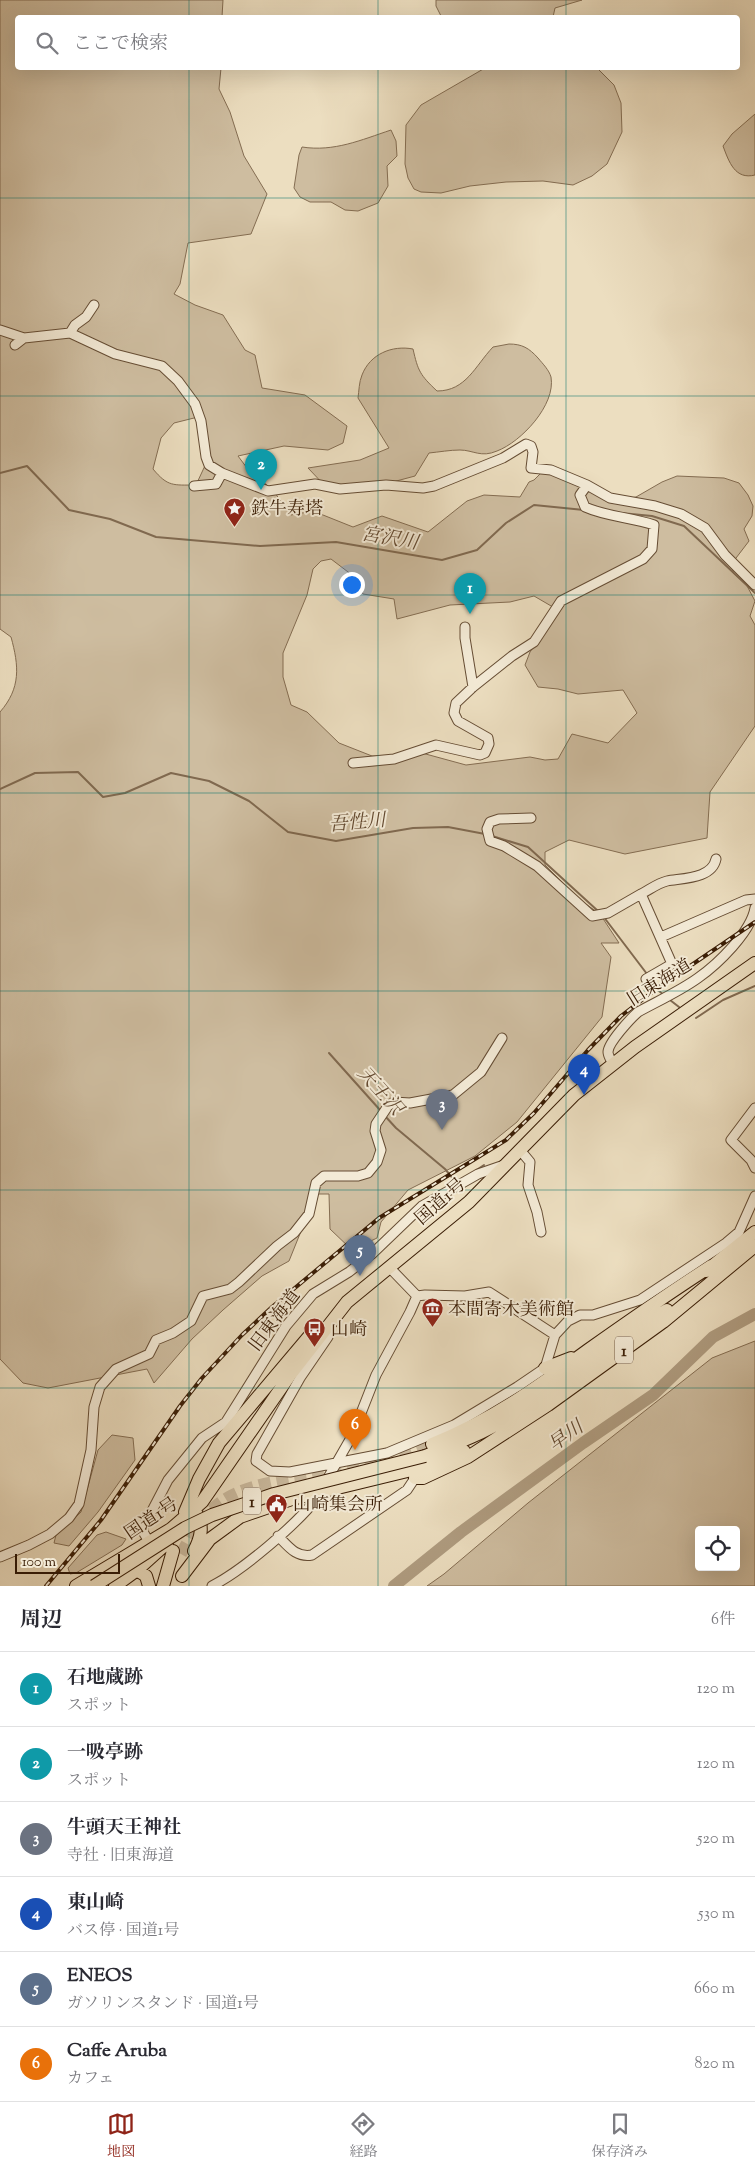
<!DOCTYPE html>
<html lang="ja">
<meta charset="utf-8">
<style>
:root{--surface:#fff;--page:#f2f2f3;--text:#2b2b33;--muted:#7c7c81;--line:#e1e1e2;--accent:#8f2418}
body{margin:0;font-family:"Sorts Mill Goudy","Noto Serif JP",serif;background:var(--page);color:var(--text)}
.controls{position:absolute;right:15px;bottom:15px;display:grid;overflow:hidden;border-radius:5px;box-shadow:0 5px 20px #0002}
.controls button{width:45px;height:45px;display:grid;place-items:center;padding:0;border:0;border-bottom:1px solid var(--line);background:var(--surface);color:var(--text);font:25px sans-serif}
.scale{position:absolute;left:15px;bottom:12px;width:105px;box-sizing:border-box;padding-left:5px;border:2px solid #3a1d05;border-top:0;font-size:14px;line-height:18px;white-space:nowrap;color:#3a1d05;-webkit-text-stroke:4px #f3ead6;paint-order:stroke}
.you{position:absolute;left:351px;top:584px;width:18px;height:18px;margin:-12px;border:4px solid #fff;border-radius:50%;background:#1a73e8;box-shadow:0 0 0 8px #1a73e833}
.badge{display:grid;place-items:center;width:32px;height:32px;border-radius:50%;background:var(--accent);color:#fff;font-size:16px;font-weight:700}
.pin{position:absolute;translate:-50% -41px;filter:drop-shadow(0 1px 2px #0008)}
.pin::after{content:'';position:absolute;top:26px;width:18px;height:15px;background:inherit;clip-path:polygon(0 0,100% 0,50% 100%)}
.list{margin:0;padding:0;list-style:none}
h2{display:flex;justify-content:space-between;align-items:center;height:65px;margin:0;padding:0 20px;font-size:21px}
h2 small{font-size:16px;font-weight:400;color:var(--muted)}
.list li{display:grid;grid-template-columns:32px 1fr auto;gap:15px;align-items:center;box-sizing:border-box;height:75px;padding:0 20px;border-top:1px solid var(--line)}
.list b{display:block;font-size:19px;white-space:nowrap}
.list p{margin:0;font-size:16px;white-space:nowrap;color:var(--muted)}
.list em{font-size:16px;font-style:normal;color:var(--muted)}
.icon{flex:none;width:28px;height:28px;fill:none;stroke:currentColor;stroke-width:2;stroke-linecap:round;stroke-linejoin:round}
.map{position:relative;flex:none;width:755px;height:1586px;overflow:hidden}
.search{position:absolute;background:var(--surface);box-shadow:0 5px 20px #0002;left:15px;right:15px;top:15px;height:55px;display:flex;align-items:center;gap:12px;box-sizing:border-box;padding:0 18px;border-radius:5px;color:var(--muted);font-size:19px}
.sheet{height:515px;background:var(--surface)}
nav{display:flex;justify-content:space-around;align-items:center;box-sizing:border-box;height:70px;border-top:1px solid var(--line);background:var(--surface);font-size:14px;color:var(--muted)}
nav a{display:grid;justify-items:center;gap:2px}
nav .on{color:var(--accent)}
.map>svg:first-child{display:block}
.green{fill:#cebda0;stroke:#846d52;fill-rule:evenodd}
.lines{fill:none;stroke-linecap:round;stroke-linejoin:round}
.stream{stroke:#80694f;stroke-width:2}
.river{stroke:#af9c80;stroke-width:12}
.highway-tunnel{stroke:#c8b79b;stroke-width:12;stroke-dasharray:12 6;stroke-linecap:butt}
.minor-casing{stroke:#664d34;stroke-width:11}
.highway-casing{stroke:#3a1d05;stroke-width:14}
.minor{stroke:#f3ead6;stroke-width:9}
.highway{stroke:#ecdec0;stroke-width:12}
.rail-casing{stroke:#3a1d05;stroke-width:4}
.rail{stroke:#f3ead6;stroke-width:2;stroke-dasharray:5.5;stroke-linecap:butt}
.highway-bridge-casing{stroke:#3a1d05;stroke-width:14;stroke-linecap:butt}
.highway-bridge{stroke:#ecdec0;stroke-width:12}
.grid{fill:none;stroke:#0f766e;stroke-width:1;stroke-opacity:0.55}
.labels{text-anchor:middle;stroke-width:4;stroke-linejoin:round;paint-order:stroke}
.shield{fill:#f3ead6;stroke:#725a44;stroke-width:1}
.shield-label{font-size:16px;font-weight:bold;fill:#3a1d05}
.poi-label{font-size:18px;fill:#3a1d05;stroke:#f3ead6;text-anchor:start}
.street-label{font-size:18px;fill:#3a1d05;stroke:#f3ead6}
.water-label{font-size:19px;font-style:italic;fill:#634930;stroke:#f3ead6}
</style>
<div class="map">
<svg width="755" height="1586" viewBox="0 0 755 1586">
<rect width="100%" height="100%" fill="#ecdec0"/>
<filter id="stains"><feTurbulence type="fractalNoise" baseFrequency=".004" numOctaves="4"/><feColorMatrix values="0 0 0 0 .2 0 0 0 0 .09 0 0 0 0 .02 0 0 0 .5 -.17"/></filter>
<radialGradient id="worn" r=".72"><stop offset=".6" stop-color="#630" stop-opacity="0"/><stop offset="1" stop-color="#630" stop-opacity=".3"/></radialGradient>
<!-- green -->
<path class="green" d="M0,0H223L222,17L18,18V68H221L219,89L230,112L244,156L267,194L251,234L188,243L180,284L174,294L195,305L223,315L245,350L255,355L262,388L305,395L347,426L343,443L328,450L284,446L238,456L250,472L272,489L291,515L313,511L353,527L382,516L428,532L467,501L484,495L520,497L529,482L534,480L541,473L556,475L612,501L636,497L662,482L677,476L724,478L739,483L748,495L753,506L752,516L744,529L749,541L733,562V573L746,584L755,601L750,616L755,625V726L710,792L707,838L625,854L569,840L545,852V865L580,900L600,914L619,943H601L611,957L602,1017L517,1122L475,1156L408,1190L381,1222L377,1238L352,1250L330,1229L329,1194H316L289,1261L262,1276L223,1310L192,1339L154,1383L147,1369L48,1388L23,1383L0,1359V712C21,688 19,666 11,637L0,629ZM198,417L209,457L196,485C173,485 168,487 153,469L161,438L174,423ZM331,559L352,575L363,594L394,599L397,619L450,605L510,602L534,596L558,610L530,652L525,665L538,687L558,689L578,694L623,690L637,713L608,743L572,734L558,759L545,760L530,757L466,765L422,753L392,757L372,756L339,743L307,712L291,705L283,677V653L307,595L313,569L321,561Z
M436,0H582L555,8L553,17L442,18L436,6Z
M485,68H597L614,85L621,103L622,132L607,164L592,176L573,185L543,181L506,182L470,186L441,193L421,192L414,189L408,178L405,164L406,125L421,105Z
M755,114V175C735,180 729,162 723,146L732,134Z
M391,130L396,141L397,156L387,166L388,186L378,203L358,211L345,210L331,202H310L300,197L294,188L299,155L302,147C334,152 361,140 391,130Z
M509,344C522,344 529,348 538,358C543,364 549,370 551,377C556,405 521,442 497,451C481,458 473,450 460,450C450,450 439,452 429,453L415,476L374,487L328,489L308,468L360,460L389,448L358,398C359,391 359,382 362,375C370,354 392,345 413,349C418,371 420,375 437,391C466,391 475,366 493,347Z
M755,1341V1586H427L444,1574L528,1503L712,1358ZM699,1530H736V1567H699Z
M112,1435L133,1438L135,1460L98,1512L69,1546L54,1543L56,1535L81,1512L98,1450Z
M106,1532L126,1539L122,1545L76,1573L70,1574L68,1568L97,1535Z"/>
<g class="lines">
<!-- stream -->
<path class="stream" d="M0,473L27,466L69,510L110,519L156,537L260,546L336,542L442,560L477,550L506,523L534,505L584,510
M621,513L652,516L684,526L755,593
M0,789L35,773L78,772L103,797L125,793L171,773L209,781L249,801L288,832L336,841L413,828L448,827L485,834
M492,836L528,847L598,911
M603,916L647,974
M651,980L654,987L664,995
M670,1000L679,1007
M696,1018L723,1000L755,986
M329,1053L380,1110
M385,1116L396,1128L445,1169L456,1182
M475,1171L484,1165"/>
<!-- river -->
<path class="river" d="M394,1586L461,1532L583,1443L653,1395L713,1337L755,1314"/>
<!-- highway-tunnel -->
<path class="highway-tunnel" d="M181,1554C189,1540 196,1525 208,1513C238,1482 282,1482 321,1474C359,1467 396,1456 432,1444"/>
<defs>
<path id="minor" d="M0,330L24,338L70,333L115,354L162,366L178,381L195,404L201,421L206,457L209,465L222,473L268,491L315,484L340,489L386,485L423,488L434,486L503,458L526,444L531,446L533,452L531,468L551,470L587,485L610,498L655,506L681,514L705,528L725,555L755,585
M70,333L75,325L86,317L94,305
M15,345L24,338
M194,486L216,484L222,473
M465,627V638L473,687
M353,763L394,759L436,745L480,755L485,753L489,744L488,738L458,721L454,713L456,703L473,687L512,656L534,642L561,601L643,559L652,549L654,525C631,517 607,517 585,507L580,495L587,485
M531,818L499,819L490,822L487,829L490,841L504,846L537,866L592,916L608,913L641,894L672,964L646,979
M641,894C649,890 658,883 667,881C682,878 712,879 716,859
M661,937L746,900L755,899
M613,1064C611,1060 608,1056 608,1052C608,1043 630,1019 638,1012C658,1001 680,991 698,978C718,964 751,932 755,908
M755,1108L731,1140L751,1160L755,1168
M520,1150L530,1162L528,1185L537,1212L541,1232
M389,1267L417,1296L425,1295L465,1296L489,1292L555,1335
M329,1327L328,1337L300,1378L257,1454L256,1461L270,1471L290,1472L387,1453L454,1425L517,1387L545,1368L555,1335L568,1321L580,1315H593L640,1300L726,1243L739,1232L755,1196
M329,1476L352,1436L376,1375L410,1312L417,1296
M278,1536C288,1546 296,1558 312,1555L407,1490L415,1478V1473
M151,1545L142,1530L168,1480L202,1438L226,1422L286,1326L313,1294L349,1272L372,1254L422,1206L478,1174L504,1165
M0,1557L29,1545L50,1534L69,1518L79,1504L91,1450L94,1407L100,1387L116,1369L149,1354L156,1340L173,1333L191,1321L203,1296L230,1289L239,1282L277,1246L294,1233L309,1214L316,1183L324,1176H358L368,1173L377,1162L381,1150L375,1131L376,1124L388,1106L394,1102L410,1103L453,1095L481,1072L502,1038
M212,1586C243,1570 296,1525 317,1498"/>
<path id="highway" d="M706,1271L755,1232
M545,1368L571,1358
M432,1444C492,1420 536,1388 588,1350C629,1321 669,1293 711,1266
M425,1456C456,1444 487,1432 515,1413C567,1380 614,1341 667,1310
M415,1478H423L468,1457L548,1405L663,1322L755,1246
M185,1512L199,1479L219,1443L311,1334
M194,1551C201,1538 204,1526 196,1513
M137,1570L146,1576L149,1586
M182,1576L210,1539L240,1517L292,1499L424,1467L464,1451
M76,1586L171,1529L202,1502L290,1375L347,1302L469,1202L574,1095L635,1047L755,963
M115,1586L137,1570L167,1543
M163,1586L173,1551"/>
</defs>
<!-- minor casing -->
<use href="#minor" class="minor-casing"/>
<!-- highway casing -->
<use href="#highway" class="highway-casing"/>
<!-- minor -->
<use href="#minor" class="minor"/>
<!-- highway -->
<use href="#highway" class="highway"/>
<defs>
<path id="rail" d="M46,1586L101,1520L180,1406L202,1378L242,1335L272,1307L379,1218L506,1140L534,1113L588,1050L621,1016L659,987L755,922"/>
</defs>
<!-- rail casing -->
<use href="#rail" class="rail-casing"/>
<!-- rail -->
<use href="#rail" class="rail"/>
<defs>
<path id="highway-bridge" d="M94,1586L185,1528L212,1515L274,1494L425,1456"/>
</defs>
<!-- highway-bridge casing -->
<use href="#highway-bridge" class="highway-bridge-casing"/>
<!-- highway-bridge -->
<use href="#highway-bridge" class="highway-bridge"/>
</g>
<!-- grid -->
<path class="grid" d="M189,0V18M378,0V18M566,0V18M189,68V1586M378,68V1586M566,68V1586M0,198H755M0,396H755M0,595H755M0,793H755M0,991H755M0,1190H755M0,1388H755"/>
<!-- icons -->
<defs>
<symbol id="sight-pin" viewBox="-11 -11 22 30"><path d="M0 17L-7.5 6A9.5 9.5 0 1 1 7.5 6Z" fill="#8f2418" stroke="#f3ead6"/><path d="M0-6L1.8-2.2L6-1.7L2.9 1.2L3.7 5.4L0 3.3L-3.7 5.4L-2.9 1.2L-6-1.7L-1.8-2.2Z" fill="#fff"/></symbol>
<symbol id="museum-pin" viewBox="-11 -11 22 30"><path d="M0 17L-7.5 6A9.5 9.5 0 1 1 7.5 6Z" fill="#8f2418" stroke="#f3ead6"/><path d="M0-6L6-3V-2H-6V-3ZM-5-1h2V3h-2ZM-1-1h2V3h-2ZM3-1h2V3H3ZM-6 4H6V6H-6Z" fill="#fff"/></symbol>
<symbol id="bus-pin" viewBox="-11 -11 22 30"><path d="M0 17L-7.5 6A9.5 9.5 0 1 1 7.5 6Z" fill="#8f2418" stroke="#f3ead6"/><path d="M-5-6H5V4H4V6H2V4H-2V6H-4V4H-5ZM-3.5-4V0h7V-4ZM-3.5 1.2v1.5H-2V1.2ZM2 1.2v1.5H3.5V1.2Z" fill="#fff"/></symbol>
<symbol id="civic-pin" viewBox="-11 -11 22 30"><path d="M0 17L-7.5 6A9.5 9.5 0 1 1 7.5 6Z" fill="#8f2418" stroke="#f3ead6"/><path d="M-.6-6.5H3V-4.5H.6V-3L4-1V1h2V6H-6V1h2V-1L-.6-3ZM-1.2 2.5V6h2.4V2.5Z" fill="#fff"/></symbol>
</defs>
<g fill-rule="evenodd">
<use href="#sight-pin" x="222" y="496" width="25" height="34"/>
<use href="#museum-pin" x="420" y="1296" width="25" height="34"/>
<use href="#bus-pin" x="302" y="1316" width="25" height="34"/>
<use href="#civic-pin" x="264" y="1492" width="25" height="34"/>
</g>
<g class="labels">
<!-- shield labels -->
<g class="shield">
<rect x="615" y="1336.5" width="18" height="27" rx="4"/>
<rect x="243" y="1487.5" width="18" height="27" rx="4"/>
</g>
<g class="shield-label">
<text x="624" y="1356">1</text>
<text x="252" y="1507">1</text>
</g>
<!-- poi labels -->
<g class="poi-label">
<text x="251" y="514">鉄牛寿塔</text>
<text x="448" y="1315">本間寄木美術館</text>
<text x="331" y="1335">山崎</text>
<text x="293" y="1510">山崎集会所</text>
</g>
<!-- street labels -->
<g class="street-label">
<text transform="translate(659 982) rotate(-32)" y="6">旧東海道</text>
<text transform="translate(440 1201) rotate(-41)" y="6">国道1号</text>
<text transform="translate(274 1320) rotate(-53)" y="6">旧東海道</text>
<text transform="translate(151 1518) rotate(-34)" y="6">国道1号</text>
</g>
<!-- water labels -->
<g class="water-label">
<text transform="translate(390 537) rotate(10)" y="7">宮沢川</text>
<text transform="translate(357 821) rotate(-5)" y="7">吾性川</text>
<text transform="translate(381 1090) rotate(48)" y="7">天王沢</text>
<text transform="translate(565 1435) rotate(-36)" y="7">早川</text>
</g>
</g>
<rect width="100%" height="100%" filter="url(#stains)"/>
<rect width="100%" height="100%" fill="url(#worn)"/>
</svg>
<div class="controls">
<button><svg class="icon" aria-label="locate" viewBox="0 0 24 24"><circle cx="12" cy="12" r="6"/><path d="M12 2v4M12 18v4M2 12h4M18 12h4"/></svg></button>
</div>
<div class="scale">100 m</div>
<div class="you"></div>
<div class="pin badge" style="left:470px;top:614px;background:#0f9aa8">1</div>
<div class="pin badge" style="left:261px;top:490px;background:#0f9aa8">2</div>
<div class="pin badge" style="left:442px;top:1130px;background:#6b7280">3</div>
<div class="pin badge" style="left:584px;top:1095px;background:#1a4fb4">4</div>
<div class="pin badge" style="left:360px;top:1276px;background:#5c6f8a">5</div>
<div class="pin badge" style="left:355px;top:1450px;background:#e8710a">6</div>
<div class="search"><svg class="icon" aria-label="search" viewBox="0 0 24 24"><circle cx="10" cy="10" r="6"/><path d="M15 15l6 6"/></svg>ここで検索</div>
</div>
<section class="sheet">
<h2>周辺<small>6件</small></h2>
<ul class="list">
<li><span class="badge" style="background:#0f9aa8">1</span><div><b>石地蔵跡</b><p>スポット</p></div><em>120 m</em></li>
<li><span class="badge" style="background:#0f9aa8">2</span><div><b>一吸亭跡</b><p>スポット</p></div><em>120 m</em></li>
<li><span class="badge" style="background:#6b7280">3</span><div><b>牛頭天王神社</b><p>寺社 · 旧東海道</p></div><em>520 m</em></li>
<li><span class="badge" style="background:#1a4fb4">4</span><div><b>東山崎</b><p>バス停 · 国道1号</p></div><em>530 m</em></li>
<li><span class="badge" style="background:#5c6f8a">5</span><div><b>ENEOS</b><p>ガソリンスタンド · 国道1号</p></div><em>660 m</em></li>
<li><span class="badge" style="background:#e8710a">6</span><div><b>Caffe Aruba</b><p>カフェ</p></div><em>820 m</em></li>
</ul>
</section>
<nav>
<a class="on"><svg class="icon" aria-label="map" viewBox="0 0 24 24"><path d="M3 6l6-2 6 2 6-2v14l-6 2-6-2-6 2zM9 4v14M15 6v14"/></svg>地図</a>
<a><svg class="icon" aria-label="directions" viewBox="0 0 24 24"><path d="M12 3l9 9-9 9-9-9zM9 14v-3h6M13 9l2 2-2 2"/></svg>経路</a>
<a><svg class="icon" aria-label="saved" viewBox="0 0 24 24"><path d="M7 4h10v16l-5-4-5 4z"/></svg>保存済み</a>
</nav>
